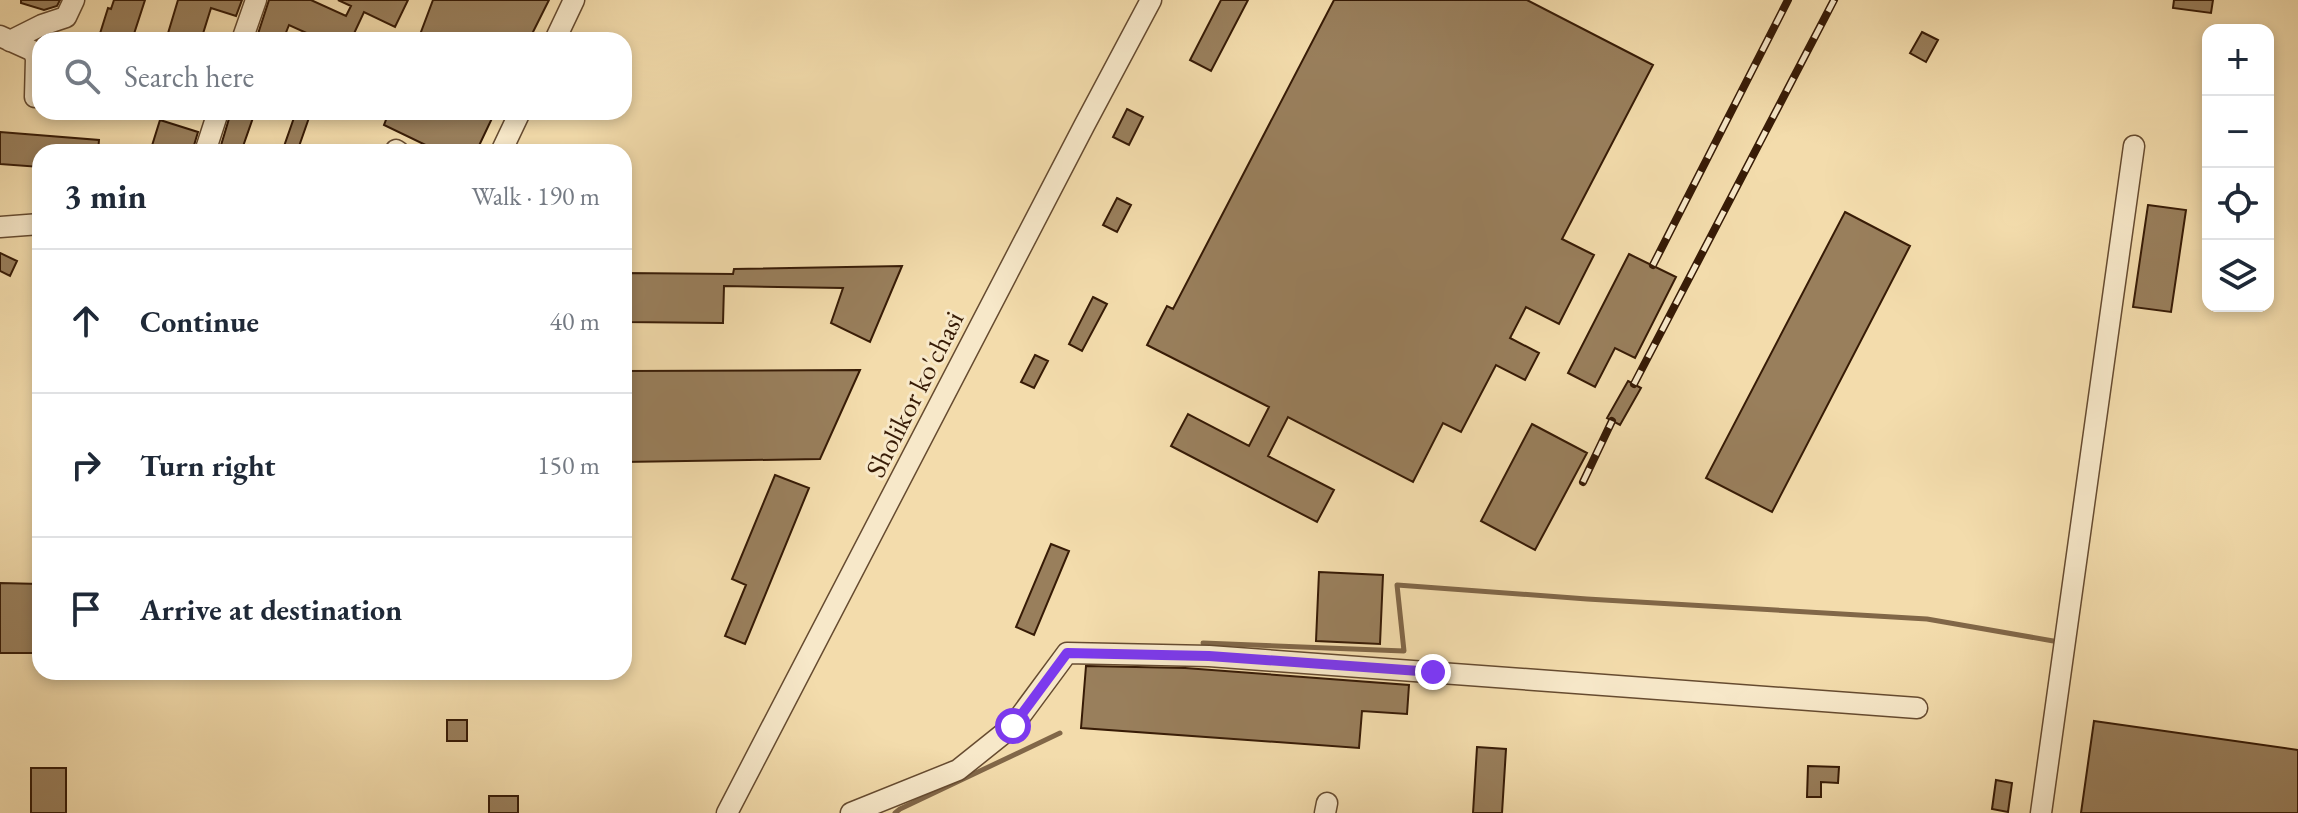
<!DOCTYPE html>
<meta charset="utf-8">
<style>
:root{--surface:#fff;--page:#f2f2f3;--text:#1f2937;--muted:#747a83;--line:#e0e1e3}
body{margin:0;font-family:"EB Garamond",serif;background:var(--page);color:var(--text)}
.controls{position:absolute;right:24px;top:24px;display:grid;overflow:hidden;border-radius:16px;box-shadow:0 4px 12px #0003}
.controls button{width:72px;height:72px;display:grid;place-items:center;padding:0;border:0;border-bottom:2px solid var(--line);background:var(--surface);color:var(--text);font:40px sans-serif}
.stop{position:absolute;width:24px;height:24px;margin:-18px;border:6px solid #7c3aed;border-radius:50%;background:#fff}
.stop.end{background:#7c3aed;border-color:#fff;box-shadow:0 2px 8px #0008}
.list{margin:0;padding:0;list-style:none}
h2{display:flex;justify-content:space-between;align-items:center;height:104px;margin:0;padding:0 32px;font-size:34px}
h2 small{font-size:26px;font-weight:400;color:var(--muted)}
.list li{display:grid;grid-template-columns:52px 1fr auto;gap:24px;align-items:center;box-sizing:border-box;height:144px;padding:0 32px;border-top:2px solid var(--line)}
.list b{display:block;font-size:30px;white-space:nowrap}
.list em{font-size:26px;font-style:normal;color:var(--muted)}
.icon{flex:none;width:44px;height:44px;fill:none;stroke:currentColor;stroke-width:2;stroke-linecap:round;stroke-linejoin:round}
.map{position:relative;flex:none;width:2298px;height:813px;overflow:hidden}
.search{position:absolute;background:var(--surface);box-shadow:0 4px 12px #0003;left:32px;top:32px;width:600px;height:88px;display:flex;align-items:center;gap:20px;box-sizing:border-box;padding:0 28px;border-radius:24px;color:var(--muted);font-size:30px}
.panel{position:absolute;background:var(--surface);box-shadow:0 4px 12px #0003;left:32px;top:144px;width:600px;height:536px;border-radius:24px}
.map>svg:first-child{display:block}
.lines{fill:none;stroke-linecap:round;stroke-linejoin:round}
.stream{stroke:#816748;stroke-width:5}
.building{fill:#997f5c;stroke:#371b06;stroke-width:2}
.minor-casing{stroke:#664b30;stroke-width:23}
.minor{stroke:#f7e8c9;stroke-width:20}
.rail-casing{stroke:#371b06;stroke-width:8}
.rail{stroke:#f7e8c9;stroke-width:5;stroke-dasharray:15;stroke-linecap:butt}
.route{stroke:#7c3aed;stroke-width:10}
.labels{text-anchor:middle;stroke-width:6;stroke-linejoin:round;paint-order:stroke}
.street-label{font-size:28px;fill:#371b06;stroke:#f7e8c9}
</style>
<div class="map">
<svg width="2298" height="813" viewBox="0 0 2298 813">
<rect width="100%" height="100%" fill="#f3dcac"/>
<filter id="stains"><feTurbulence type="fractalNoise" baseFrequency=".0025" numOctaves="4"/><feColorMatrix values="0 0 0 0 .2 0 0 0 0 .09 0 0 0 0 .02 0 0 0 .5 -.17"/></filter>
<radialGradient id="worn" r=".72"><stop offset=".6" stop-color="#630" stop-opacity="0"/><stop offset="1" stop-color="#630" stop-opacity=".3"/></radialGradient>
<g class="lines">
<!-- stream -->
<path class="stream" d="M1203,643L1404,651L1397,585L1587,599L1927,619L2059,642
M895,813L900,809L1060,733"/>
</g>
<!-- building -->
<path class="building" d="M21,0H60L57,6L44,10L21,3Z
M114,0H145L132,40H98L108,8L111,9Z
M178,0H242L236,16L211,8L201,40H166Z
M269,0H311L346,16L351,6L338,0H408L395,27L364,12L351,40H322L289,25L283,40H256Z
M433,0H549L529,40H418Z
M1221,0H1248L1211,71L1190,60Z
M1334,0H1527L1653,65L1562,239L1594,255L1559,324L1526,307L1510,338L1539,353L1525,380L1496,365L1461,432L1443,423L1413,482L1288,417L1268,456L1334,490L1317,522L1171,446L1188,414L1249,446L1269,407L1147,345L1167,306L1173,309Z
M2174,0H2213L2211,13L2173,8Z
M1922,32L1938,40L1926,62L1910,53Z
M1127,109L1143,117L1129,145L1113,137Z
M231,112H255L241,152H219Z
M296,112H311L297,152H282Z
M389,112H495L476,152H440L384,125Z
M160,120L198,132L192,152L169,146L167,152H150Z
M0,132L99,140L98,152H40V167L0,164Z
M1117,198L1131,205L1117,232L1103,225Z
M2148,205L2186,210L2171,312L2133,307Z
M1845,212L1910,246L1772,512L1706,478Z
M0,253L17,261L10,276L0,271Z
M1629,254L1676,277L1635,358L1615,348L1595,387L1568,373Z
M902,266L870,342L831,323L843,288L724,286L723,323L624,322V273L733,274L734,269Z
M1093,297L1107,304L1082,351L1069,344Z
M1035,355L1048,361L1034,388L1021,382Z
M860,370L820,459L624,462V371Z
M1628,381L1641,388L1620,425L1607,418Z
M1532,424L1587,453L1535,550L1481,521Z
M775,475L809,488L745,644L725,636L746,585L732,579Z
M1051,544L1069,551L1034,635L1016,627Z
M1319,572L1383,575L1380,644L1316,641Z
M0,583L40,584V653H0Z
M1086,666L1185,668L1409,685L1407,714L1362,711L1359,748L1081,728Z
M447,720H467V741H447Z
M2094,721L2298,750V813H2081Z
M1477,747L1506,749L1502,813H1473Z
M1808,766L1839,767L1838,783L1821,782V797H1807Z
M31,768H66V813H31Z
M1996,780L2012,783L2008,812L1992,809Z
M489,796H518V813H489Z"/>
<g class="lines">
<defs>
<path id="minor" d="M0,36L33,51L36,58L35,97
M242,40L256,0
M555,40L574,0
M10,41L42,25L66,17L74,0
M396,150L399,152
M205,152L218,112
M501,152L520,112
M0,227L40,224
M727,813L1084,126L1151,0
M851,813L958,770L1013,726L1067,653L1209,656L1917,708
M1325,813L1327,803
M2041,813L2134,146"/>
</defs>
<!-- minor casing -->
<use href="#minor" class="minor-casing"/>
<!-- minor -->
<use href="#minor" class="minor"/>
<defs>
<path id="rail" d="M1653,265L1788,0
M1634,384L1834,0
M1583,482L1612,421"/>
</defs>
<!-- rail casing -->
<use href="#rail" class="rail-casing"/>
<!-- rail -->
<use href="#rail" class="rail"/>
</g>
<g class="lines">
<!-- route -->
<path class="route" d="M1013,726L1067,653L1209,656L1433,672"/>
</g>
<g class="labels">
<!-- street labels -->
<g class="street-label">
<text transform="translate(914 394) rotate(-63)" y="10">Sholikor ko'chasi</text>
</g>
</g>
<rect width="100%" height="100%" filter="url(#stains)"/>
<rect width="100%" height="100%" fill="url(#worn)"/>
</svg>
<div class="controls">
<button>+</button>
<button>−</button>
<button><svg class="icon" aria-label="locate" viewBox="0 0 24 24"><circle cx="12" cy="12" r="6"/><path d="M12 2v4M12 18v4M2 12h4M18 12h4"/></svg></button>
<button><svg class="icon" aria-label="layers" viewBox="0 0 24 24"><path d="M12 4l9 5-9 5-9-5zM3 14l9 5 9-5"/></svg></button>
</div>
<div class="stop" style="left:1013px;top:726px"></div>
<div class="stop end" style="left:1433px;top:672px"></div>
<div class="search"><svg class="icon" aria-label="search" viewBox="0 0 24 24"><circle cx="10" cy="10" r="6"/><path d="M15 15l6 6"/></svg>Search here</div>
<section class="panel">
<h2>3 min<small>Walk · 190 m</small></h2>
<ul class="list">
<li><svg class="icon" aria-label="ahead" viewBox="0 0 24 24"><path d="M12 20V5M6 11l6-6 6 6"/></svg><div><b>Continue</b></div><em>40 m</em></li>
<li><svg class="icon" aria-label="right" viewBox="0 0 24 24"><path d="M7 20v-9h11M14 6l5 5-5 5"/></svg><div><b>Turn right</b></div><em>150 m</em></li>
<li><svg class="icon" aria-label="arrive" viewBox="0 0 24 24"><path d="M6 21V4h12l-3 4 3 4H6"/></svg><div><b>Arrive at destination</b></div></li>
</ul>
</section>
</div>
